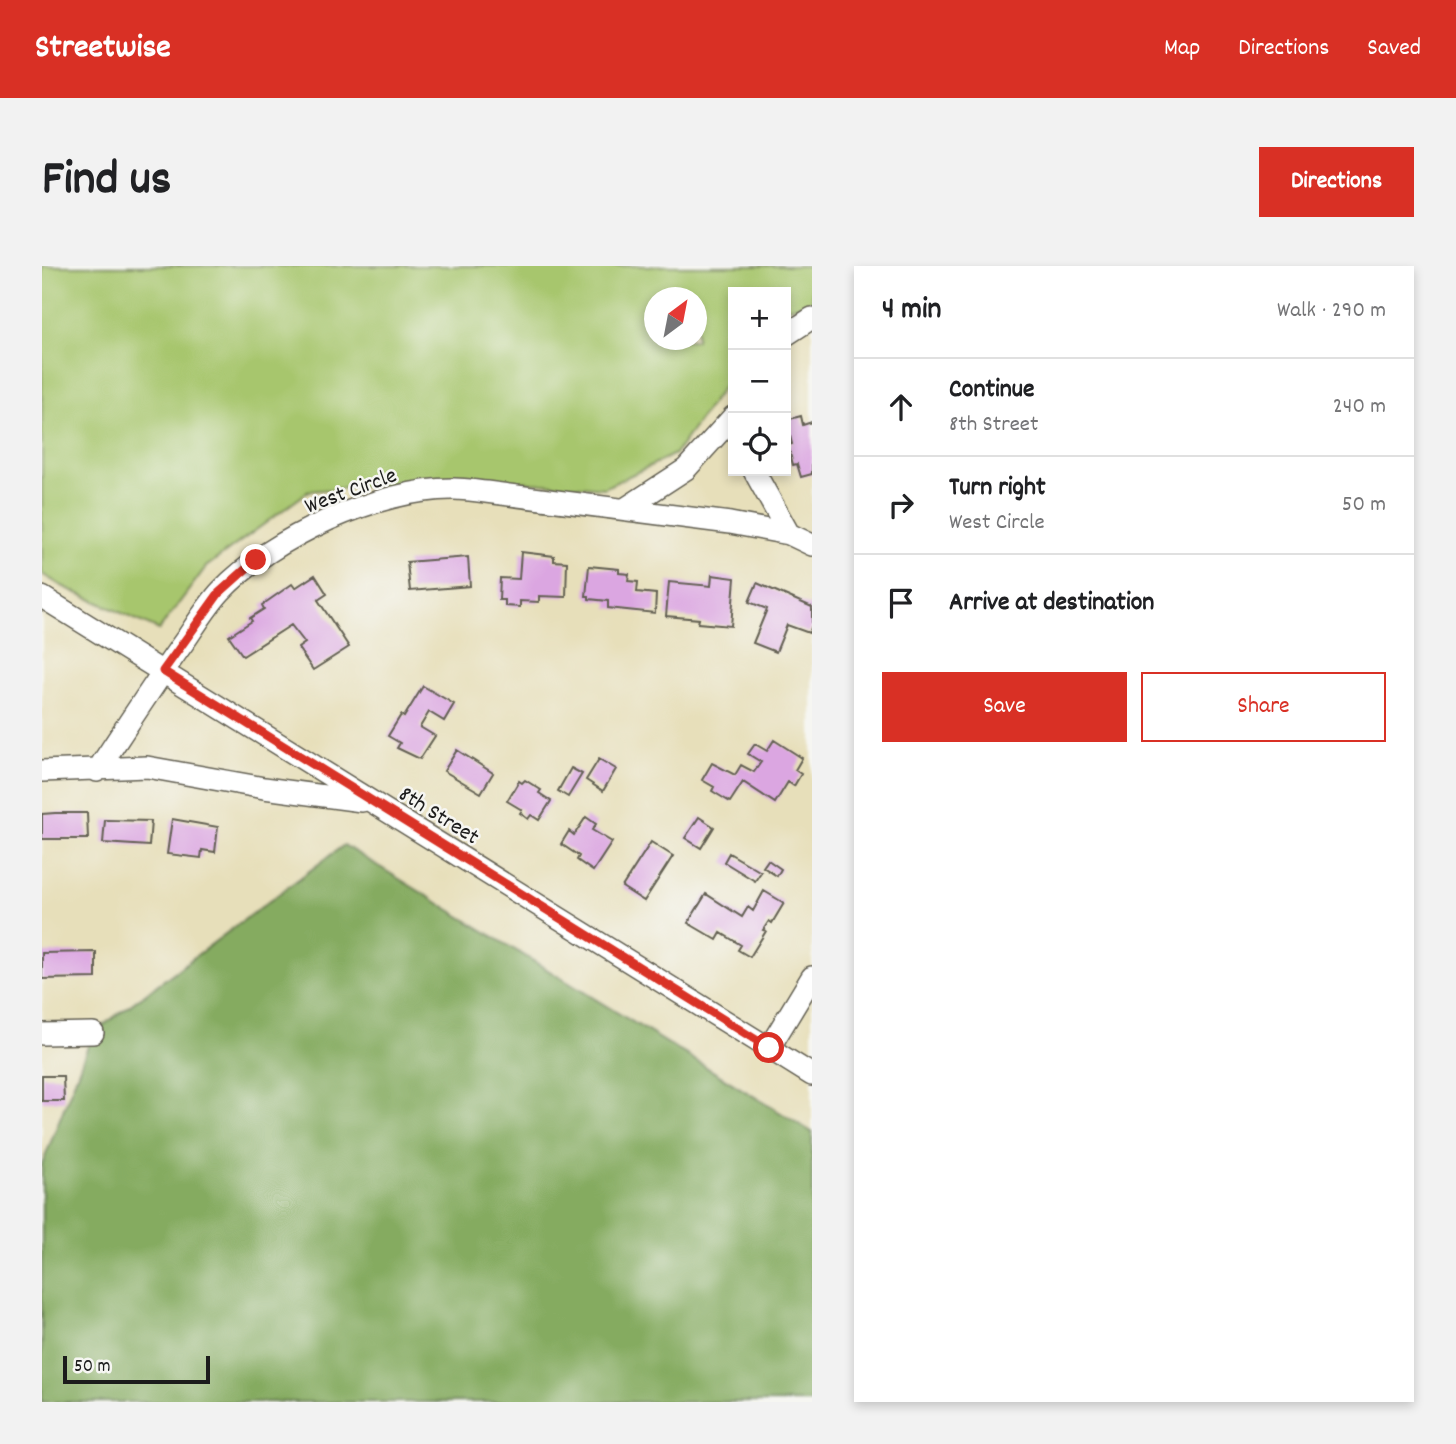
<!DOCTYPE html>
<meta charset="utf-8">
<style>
:root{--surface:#fff;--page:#f2f2f2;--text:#202124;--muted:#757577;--line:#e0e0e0;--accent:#d93025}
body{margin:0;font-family:Dekko,sans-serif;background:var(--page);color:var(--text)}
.controls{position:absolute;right:21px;top:21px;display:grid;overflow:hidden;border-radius:0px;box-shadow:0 4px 10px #0003}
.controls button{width:63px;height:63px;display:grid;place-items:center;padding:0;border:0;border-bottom:2px solid var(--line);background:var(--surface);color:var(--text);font:35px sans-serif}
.compass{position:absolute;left:602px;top:21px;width:63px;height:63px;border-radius:50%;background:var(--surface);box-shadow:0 4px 10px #0003;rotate:32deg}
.scale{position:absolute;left:21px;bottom:18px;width:147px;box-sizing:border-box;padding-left:7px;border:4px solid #1c1c1c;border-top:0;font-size:19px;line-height:24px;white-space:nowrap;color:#1c1c1c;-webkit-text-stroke:5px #f6f6f2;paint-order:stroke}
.stop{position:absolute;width:21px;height:21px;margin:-16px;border:5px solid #d93025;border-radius:50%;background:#fff}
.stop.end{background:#d93025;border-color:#fff;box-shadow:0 2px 7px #0008}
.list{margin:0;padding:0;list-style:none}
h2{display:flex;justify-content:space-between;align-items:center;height:91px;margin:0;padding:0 28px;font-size:30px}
h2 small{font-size:23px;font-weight:400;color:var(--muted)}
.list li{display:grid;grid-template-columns:46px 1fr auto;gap:21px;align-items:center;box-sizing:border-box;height:98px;padding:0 28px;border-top:2px solid var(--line)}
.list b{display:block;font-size:26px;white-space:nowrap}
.list p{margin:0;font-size:23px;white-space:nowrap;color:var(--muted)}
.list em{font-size:23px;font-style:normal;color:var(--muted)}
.actions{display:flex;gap:14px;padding:21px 28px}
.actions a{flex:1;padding:16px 0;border:2px solid var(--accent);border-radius:0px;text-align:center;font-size:24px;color:var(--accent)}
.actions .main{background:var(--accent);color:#fff}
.icon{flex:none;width:38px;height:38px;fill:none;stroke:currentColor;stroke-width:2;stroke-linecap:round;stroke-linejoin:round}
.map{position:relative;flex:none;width:770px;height:1136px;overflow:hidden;border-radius:0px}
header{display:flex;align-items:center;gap:42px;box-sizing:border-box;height:98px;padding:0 35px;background:var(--accent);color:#fff}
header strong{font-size:33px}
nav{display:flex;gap:38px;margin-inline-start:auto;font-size:24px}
.intro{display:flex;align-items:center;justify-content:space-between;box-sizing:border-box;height:168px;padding:0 42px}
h1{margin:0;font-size:49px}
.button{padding:18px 32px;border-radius:0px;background:var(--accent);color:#fff;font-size:24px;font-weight:700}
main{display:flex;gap:42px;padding:0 42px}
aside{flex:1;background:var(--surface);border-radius:0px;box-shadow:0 4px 10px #0003}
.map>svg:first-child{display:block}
.green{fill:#a7c66d;stroke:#627144;stroke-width:2;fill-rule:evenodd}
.forest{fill:#85ab60;stroke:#50643e;stroke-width:2}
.building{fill:#dba6e1}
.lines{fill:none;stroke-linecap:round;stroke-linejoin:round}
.street-casing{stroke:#636053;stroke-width:24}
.street{stroke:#fff;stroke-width:21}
.route{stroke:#d93025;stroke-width:9}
.labels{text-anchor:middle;stroke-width:5;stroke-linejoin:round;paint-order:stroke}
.street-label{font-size:23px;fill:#1c1c1c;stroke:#f6f6f2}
</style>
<header>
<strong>Streetwise</strong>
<nav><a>Map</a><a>Directions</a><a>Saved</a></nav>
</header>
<div class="intro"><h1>Find us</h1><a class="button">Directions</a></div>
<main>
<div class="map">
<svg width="770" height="1136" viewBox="0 0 770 1136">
<rect width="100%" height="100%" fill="#f6f6f2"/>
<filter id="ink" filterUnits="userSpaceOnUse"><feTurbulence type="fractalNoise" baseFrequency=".0143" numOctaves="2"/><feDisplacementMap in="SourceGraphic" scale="14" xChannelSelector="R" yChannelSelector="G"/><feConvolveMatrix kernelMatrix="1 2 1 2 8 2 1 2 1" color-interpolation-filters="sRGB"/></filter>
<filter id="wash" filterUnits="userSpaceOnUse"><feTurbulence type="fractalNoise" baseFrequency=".00686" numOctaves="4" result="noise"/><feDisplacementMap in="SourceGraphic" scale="28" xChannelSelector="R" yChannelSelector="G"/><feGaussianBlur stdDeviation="1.57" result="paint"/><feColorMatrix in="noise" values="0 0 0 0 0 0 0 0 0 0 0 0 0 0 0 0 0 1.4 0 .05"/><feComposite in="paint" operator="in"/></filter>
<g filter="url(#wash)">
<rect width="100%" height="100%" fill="#e7dfba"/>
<!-- green -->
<path class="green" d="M0,0H770V37L744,42V26H691V107L633,188L562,222L436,212L267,225L164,301L117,364L20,320L0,308ZM612,32H654V74H612Z"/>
<!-- forest -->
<path class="forest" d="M302,579L770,866V1136H0V899L51,767Z"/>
<g id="blocks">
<!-- building -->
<path class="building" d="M759,150L761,159L770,156V208L759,211L755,198L751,199L746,179L750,178L744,154Z
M479,286L512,290V295L525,296L524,331L497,330V336L478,335V341L463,340V334H457L458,312L477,313Z
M426,291L428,320L368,325L365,296Z
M547,300L577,303V307L587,308L586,315L596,316L595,326L614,328L613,347L566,342V335L547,333V330H544Z
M273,309L285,328L276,334L307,381L271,404L256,382L263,377L249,359L201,390L187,370L210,355L208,352L222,343L220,339L250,318L253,322Z
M670,309L693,312L689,360L656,357L657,353L624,350L627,316L669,320Z
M715,317L770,341V360L767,367L745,359L734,386L711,377L725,343L707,336Z
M381,420L412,438L402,455L387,446L378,461L393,470L378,493L355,482L358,477L346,470L359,449L362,451Z
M732,474L760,492L753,504L759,508L752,520L746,516L733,537L701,516L688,536L670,525L672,521L660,514L670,497L693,509L699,499L712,506L719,496L706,488L713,478L725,485Z
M415,484L451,507L439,527L402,505Z
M557,493L574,503L561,525L544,514Z
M529,502L540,508L526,531L516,525Z
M483,514L499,524L497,527L509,535L497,554L489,549L486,553L478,547L480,544L465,535L477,515L480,517Z
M13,547H45L46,573H0V548Z
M544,551L554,558L550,564L570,576L551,605L535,594L537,590L519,578L527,565L532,569Z
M657,551L672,561L659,582L643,572Z
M130,553L176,561L173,586L160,584L159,592L125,588Z
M63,554L109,555L107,580L61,577Z
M609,576L631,590L602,635L580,621Z
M687,587L719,606L713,615L682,596Z
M726,594L739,603L735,610L721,601Z
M722,625L742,637L730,657L727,655L721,664L724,665L708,691L696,684L699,679L679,667L675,674L646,657L664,628L700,651L706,641L711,645Z
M54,686V712L0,713V687Z
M0,810H21L22,835H0Z"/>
</g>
</g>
<g filter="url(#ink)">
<use href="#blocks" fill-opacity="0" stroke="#636053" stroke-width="2"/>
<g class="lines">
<defs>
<path id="street" d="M744,69L770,52
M712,205L747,268
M584,242L644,203L691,151
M0,331L770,809
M0,505L105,501L222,522L320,535
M55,505C84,461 113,416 144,373C155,357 166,339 179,325C229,272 338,222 412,223C423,223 434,225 444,226L688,257L747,268L770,279
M0,768L51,767
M727,782L770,711"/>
</defs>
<!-- street casing -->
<use href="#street" class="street-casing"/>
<!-- street -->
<use href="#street" class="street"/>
</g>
</g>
<g class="lines" filter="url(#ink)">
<!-- route -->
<path class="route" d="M214,294L177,327L121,405L727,782"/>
</g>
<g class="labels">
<!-- street labels -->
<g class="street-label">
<text transform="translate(308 223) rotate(-20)" y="8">West Circle</text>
<text transform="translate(398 548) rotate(32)" y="8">8th Street</text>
</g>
</g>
</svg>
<div class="controls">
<button>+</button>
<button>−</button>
<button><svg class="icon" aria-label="locate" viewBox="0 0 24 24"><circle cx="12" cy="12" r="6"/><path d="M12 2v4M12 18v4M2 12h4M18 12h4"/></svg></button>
</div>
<svg class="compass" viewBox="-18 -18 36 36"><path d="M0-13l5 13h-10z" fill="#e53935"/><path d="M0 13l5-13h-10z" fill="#757577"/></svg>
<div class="scale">50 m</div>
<div class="stop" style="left:727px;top:782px"></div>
<div class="stop end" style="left:214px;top:294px"></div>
</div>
<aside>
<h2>4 min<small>Walk · 290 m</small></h2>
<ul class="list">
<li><svg class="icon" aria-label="ahead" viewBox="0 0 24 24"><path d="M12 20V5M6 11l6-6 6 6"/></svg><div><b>Continue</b><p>8th Street</p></div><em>240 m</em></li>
<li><svg class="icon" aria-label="right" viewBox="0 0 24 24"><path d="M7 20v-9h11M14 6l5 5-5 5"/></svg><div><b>Turn right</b><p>West Circle</p></div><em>50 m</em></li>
<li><svg class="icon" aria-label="arrive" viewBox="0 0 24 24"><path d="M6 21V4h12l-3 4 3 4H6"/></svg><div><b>Arrive at destination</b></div></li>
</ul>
<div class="actions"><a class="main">Save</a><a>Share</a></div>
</aside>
</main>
